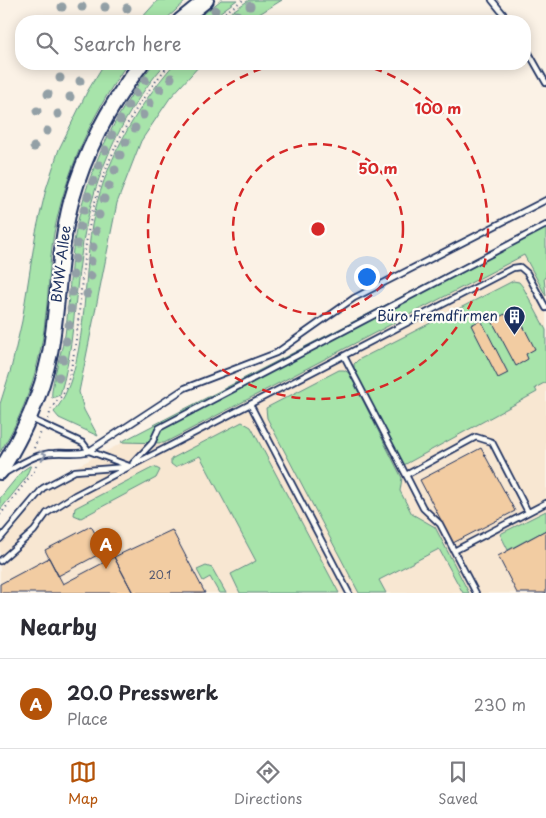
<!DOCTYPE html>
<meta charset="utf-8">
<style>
:root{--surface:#fff;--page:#f7f7f7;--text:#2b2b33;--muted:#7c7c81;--line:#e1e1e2;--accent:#b45309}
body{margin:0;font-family:"Playpen Sans",sans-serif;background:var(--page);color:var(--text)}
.you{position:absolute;left:366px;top:276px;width:18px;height:18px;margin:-12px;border:4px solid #fff;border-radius:50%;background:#1a73e8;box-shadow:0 0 0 8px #1a73e833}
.badge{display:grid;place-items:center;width:32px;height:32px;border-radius:50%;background:var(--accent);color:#fff;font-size:16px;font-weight:700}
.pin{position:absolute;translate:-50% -41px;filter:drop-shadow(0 1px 2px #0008)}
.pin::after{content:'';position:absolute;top:26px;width:18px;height:15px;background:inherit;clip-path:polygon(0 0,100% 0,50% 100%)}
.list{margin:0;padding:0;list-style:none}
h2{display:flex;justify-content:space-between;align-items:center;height:65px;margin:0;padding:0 20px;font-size:21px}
h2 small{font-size:16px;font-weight:400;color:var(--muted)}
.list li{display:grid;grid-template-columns:32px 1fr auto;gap:15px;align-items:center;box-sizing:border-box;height:90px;padding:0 20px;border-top:1px solid var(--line)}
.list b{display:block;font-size:19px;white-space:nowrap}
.list p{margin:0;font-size:16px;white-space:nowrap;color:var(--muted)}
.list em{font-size:16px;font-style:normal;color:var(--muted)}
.icon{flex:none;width:28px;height:28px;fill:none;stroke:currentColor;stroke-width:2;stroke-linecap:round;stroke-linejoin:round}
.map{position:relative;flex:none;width:546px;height:593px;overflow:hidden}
.search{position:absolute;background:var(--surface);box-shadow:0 2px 12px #0003;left:15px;right:15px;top:15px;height:55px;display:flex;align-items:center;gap:12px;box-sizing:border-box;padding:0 18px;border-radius:20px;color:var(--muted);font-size:19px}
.sheet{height:155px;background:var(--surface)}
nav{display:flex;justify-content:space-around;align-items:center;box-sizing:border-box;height:70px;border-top:1px solid var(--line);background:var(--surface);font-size:14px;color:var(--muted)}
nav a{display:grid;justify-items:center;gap:2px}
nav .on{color:var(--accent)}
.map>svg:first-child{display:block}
.built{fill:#f8e7d2}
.green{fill:#a7e4aa;stroke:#618a84}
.building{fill:#f2cca2;stroke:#1b2f5e}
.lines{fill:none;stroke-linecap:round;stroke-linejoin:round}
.service-casing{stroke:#1b2f5e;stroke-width:8}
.secondary-casing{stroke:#1b2f5e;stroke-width:18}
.path{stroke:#1b2f5e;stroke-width:2;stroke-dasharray:1 4;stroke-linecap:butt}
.service{stroke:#fdfcf7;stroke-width:4.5}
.secondary{stroke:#fdfcf7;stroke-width:14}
.tree{fill:#93a0a6}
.oneway{stroke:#8c96aa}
.ring{fill:none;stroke:#d62828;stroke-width:2.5;stroke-dasharray:9 6}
.labels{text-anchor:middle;stroke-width:4.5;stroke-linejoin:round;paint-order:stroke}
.number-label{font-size:11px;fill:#51566f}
.street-label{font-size:14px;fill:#1b2f5e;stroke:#fdfcf7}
.poi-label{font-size:14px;fill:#1b2f5e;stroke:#fdfcf7;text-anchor:end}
.centre{fill:#d62828;stroke:#fdfcf7;stroke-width:2.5}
.ring-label{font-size:15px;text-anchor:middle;font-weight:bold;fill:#d62828;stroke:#fdfcf7;stroke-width:4.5;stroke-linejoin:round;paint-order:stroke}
</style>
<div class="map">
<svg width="546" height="593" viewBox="0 0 546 593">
<rect width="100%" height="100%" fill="#fbf2e6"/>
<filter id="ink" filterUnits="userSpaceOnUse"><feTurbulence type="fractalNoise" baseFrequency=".02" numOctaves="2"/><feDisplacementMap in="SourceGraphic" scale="10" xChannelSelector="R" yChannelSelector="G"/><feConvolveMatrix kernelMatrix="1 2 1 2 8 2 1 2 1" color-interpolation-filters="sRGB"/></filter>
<g filter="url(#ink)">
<!-- built -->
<path class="built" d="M546,222V593H0V535L41,485Z"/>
<!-- green -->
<path class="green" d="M158,0H187L164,21H139Z
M221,0H237L208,21H195Z
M249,0H282L248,21H218Z
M104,64H127C91,116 66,171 54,233C49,262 49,292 45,321C40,367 25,412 0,452V404L11,369L22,321L36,232L46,189L59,149L87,92Z
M153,64H165C118,118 90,185 81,256C74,303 74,349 60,395L52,398C50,387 62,350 65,335C70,302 69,269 75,236C86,172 114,116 153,64Z
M174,64H201L170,98L141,141L117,203L79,392L84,410L98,436L59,418L54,412C88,372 83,278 92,225C103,165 135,109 174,64Z
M546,222V276L544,278L546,296L524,255L164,443L121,442Z
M513,281L519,282L523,287L546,330V382L535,388L537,392L404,465L354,371V364L358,360Z
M339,370H344L349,373L402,478L400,491L412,514L435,527L469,593H463L439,549L379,580L386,593H359L267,418L266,408Z
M242,422L251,427L339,593H240L231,574L256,561L200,456L175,467L171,464V459Z
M31,465L25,479L0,510V498L22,471Z
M154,467L160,470L156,478L81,518L74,515L75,508Z
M546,511V530L508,550L500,534Z
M206,566L212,568L226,593H219L210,577L203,581L197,570Z"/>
<!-- building -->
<path class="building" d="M505,314L508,319L517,314L535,349L526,354L528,359L516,366L492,321Z
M481,320L508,373L498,378L471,325Z
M481,448L515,511L453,543L420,480Z
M91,526L105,551L58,576L45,550Z
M172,530L205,593H133L114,557Z
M546,530V593H517L498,556Z
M105,551L109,560L114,557L133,593H0V584L49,558L63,584L103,563L99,554Z"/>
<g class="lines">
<defs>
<path id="service" d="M492,0L509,21
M525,46L546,83
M344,356L406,475L476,437L492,442L528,512
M250,404L349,593
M31,419L83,443L89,451L129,466
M133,463L152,443L159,428L546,225
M3,474C19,465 36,453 54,453C67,452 76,455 89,451L185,388L276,353L354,298L546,200
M406,475L423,508L440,524L454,551
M0,539L43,488L75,471L127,467
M0,561L34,531L47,513L75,495L513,268L520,267L527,273L546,308
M476,593L454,551L546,503"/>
<path id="secondary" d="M180,21L206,0
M0,472C23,434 41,397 50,353C59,303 58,252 71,202C85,151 109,106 141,64"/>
</defs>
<!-- service casing -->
<use href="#service" class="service-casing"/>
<!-- secondary casing -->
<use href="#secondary" class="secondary-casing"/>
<!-- path -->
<path class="path" d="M213,21L243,0
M48,419C50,414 51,408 54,405C58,399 62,397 65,390C79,347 79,302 84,259C92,187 122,118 170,64
M34,448L41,432
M0,515L34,471L37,464"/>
<!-- service -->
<use href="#service" class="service"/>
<!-- secondary -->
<use href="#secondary" class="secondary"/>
</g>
<!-- trees -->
<g class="tree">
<circle cx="250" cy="6" r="4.5"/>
<circle cx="62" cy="7" r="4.5"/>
<circle cx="82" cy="7" r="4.5"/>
<circle cx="105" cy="7" r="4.5"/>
<circle cx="127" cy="8" r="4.5"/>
<circle cx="215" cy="10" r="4.5"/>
<circle cx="237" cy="15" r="4.5"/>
<circle cx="60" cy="78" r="4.5"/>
<circle cx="171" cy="78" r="4.5"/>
<circle cx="145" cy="80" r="4.5"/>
<circle cx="80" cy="81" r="4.5"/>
<circle cx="160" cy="89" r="4.5"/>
<circle cx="136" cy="93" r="4.5"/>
<circle cx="48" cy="94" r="4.5"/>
<circle cx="70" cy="97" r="4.5"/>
<circle cx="150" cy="103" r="4.5"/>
<circle cx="128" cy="106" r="4.5"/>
<circle cx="37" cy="111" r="4.5"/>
<circle cx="58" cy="114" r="4.5"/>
<circle cx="143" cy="115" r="4.5"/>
<circle cx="120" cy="120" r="4.5"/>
<circle cx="135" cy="128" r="4.5"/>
<circle cx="47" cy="131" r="4.5"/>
<circle cx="112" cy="135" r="4.5"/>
<circle cx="126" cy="142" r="4.5"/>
<circle cx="34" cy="147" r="4.5"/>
<circle cx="105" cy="150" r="4.5"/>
<circle cx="120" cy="155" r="4.5"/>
<circle cx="99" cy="165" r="4.5"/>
<circle cx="115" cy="170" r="4.5"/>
<circle cx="93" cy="181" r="4.5"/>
<circle cx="109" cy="186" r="4.5"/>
<circle cx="88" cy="196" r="4.5"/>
<circle cx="104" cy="199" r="4.5"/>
<circle cx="84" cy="210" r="4.5"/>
<circle cx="99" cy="215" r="4.5"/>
<circle cx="80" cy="227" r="4.5"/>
<circle cx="96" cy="231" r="4.5"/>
<circle cx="77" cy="244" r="4.5"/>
<circle cx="93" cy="247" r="4.5"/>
<circle cx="75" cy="259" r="4.5"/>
<circle cx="91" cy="261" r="4.5"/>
<circle cx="73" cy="275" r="4.5"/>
<circle cx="91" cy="276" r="4.5"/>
<circle cx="72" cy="292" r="4.5"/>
<circle cx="87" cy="294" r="4.5"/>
<circle cx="71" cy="309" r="4.5"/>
<circle cx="69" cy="325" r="4.5"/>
<circle cx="66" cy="341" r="4.5"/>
<circle cx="63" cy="359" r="4.5"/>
<circle cx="59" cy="377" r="4.5"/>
</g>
<!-- one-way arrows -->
<defs><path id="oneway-chevron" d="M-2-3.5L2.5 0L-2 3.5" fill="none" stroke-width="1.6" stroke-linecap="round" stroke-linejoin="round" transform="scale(1.25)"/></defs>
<use class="oneway" href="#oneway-chevron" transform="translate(43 455) rotate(-14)"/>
</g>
<!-- distance rings -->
<g class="ring">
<circle cx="318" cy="229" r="85"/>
<path d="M359 64A170 170 0 1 1 277 64"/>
</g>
<!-- icons -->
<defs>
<symbol id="building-pin" viewBox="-11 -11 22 30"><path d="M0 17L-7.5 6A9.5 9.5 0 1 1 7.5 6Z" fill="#1b2f5e" stroke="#fdfcf7"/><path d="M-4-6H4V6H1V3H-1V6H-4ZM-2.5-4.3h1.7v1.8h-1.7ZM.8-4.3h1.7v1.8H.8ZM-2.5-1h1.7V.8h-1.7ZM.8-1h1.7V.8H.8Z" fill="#fff"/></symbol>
</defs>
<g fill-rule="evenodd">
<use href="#building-pin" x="502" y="304" width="25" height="34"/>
</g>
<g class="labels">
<!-- number labels -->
<g class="number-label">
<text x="160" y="579">20.1</text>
</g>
<!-- street labels -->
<g class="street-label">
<text transform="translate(61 264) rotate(-83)" y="5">BMW-Allee</text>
</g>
<!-- poi labels -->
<g class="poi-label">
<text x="498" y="321">Büro Fremdfirmen</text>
</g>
</g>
<circle cx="318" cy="229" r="8" class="centre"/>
<g class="ring-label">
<text x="438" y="114">100 m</text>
<text x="378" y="174">50 m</text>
</g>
</svg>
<div class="you"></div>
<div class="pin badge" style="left:106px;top:569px">A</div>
<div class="search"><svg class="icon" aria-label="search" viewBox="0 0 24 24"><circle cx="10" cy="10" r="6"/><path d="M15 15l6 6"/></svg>Search here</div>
</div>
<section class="sheet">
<h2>Nearby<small></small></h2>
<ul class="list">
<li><span class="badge">A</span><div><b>20.0 Presswerk</b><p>Place</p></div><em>230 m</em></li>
</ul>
</section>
<nav>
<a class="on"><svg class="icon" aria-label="map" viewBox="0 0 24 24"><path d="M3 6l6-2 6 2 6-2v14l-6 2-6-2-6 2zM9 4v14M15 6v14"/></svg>Map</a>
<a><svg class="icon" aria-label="directions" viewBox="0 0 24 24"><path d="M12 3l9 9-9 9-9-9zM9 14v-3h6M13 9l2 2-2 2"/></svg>Directions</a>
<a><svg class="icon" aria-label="saved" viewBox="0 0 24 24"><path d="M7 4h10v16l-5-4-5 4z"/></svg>Saved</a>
</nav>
